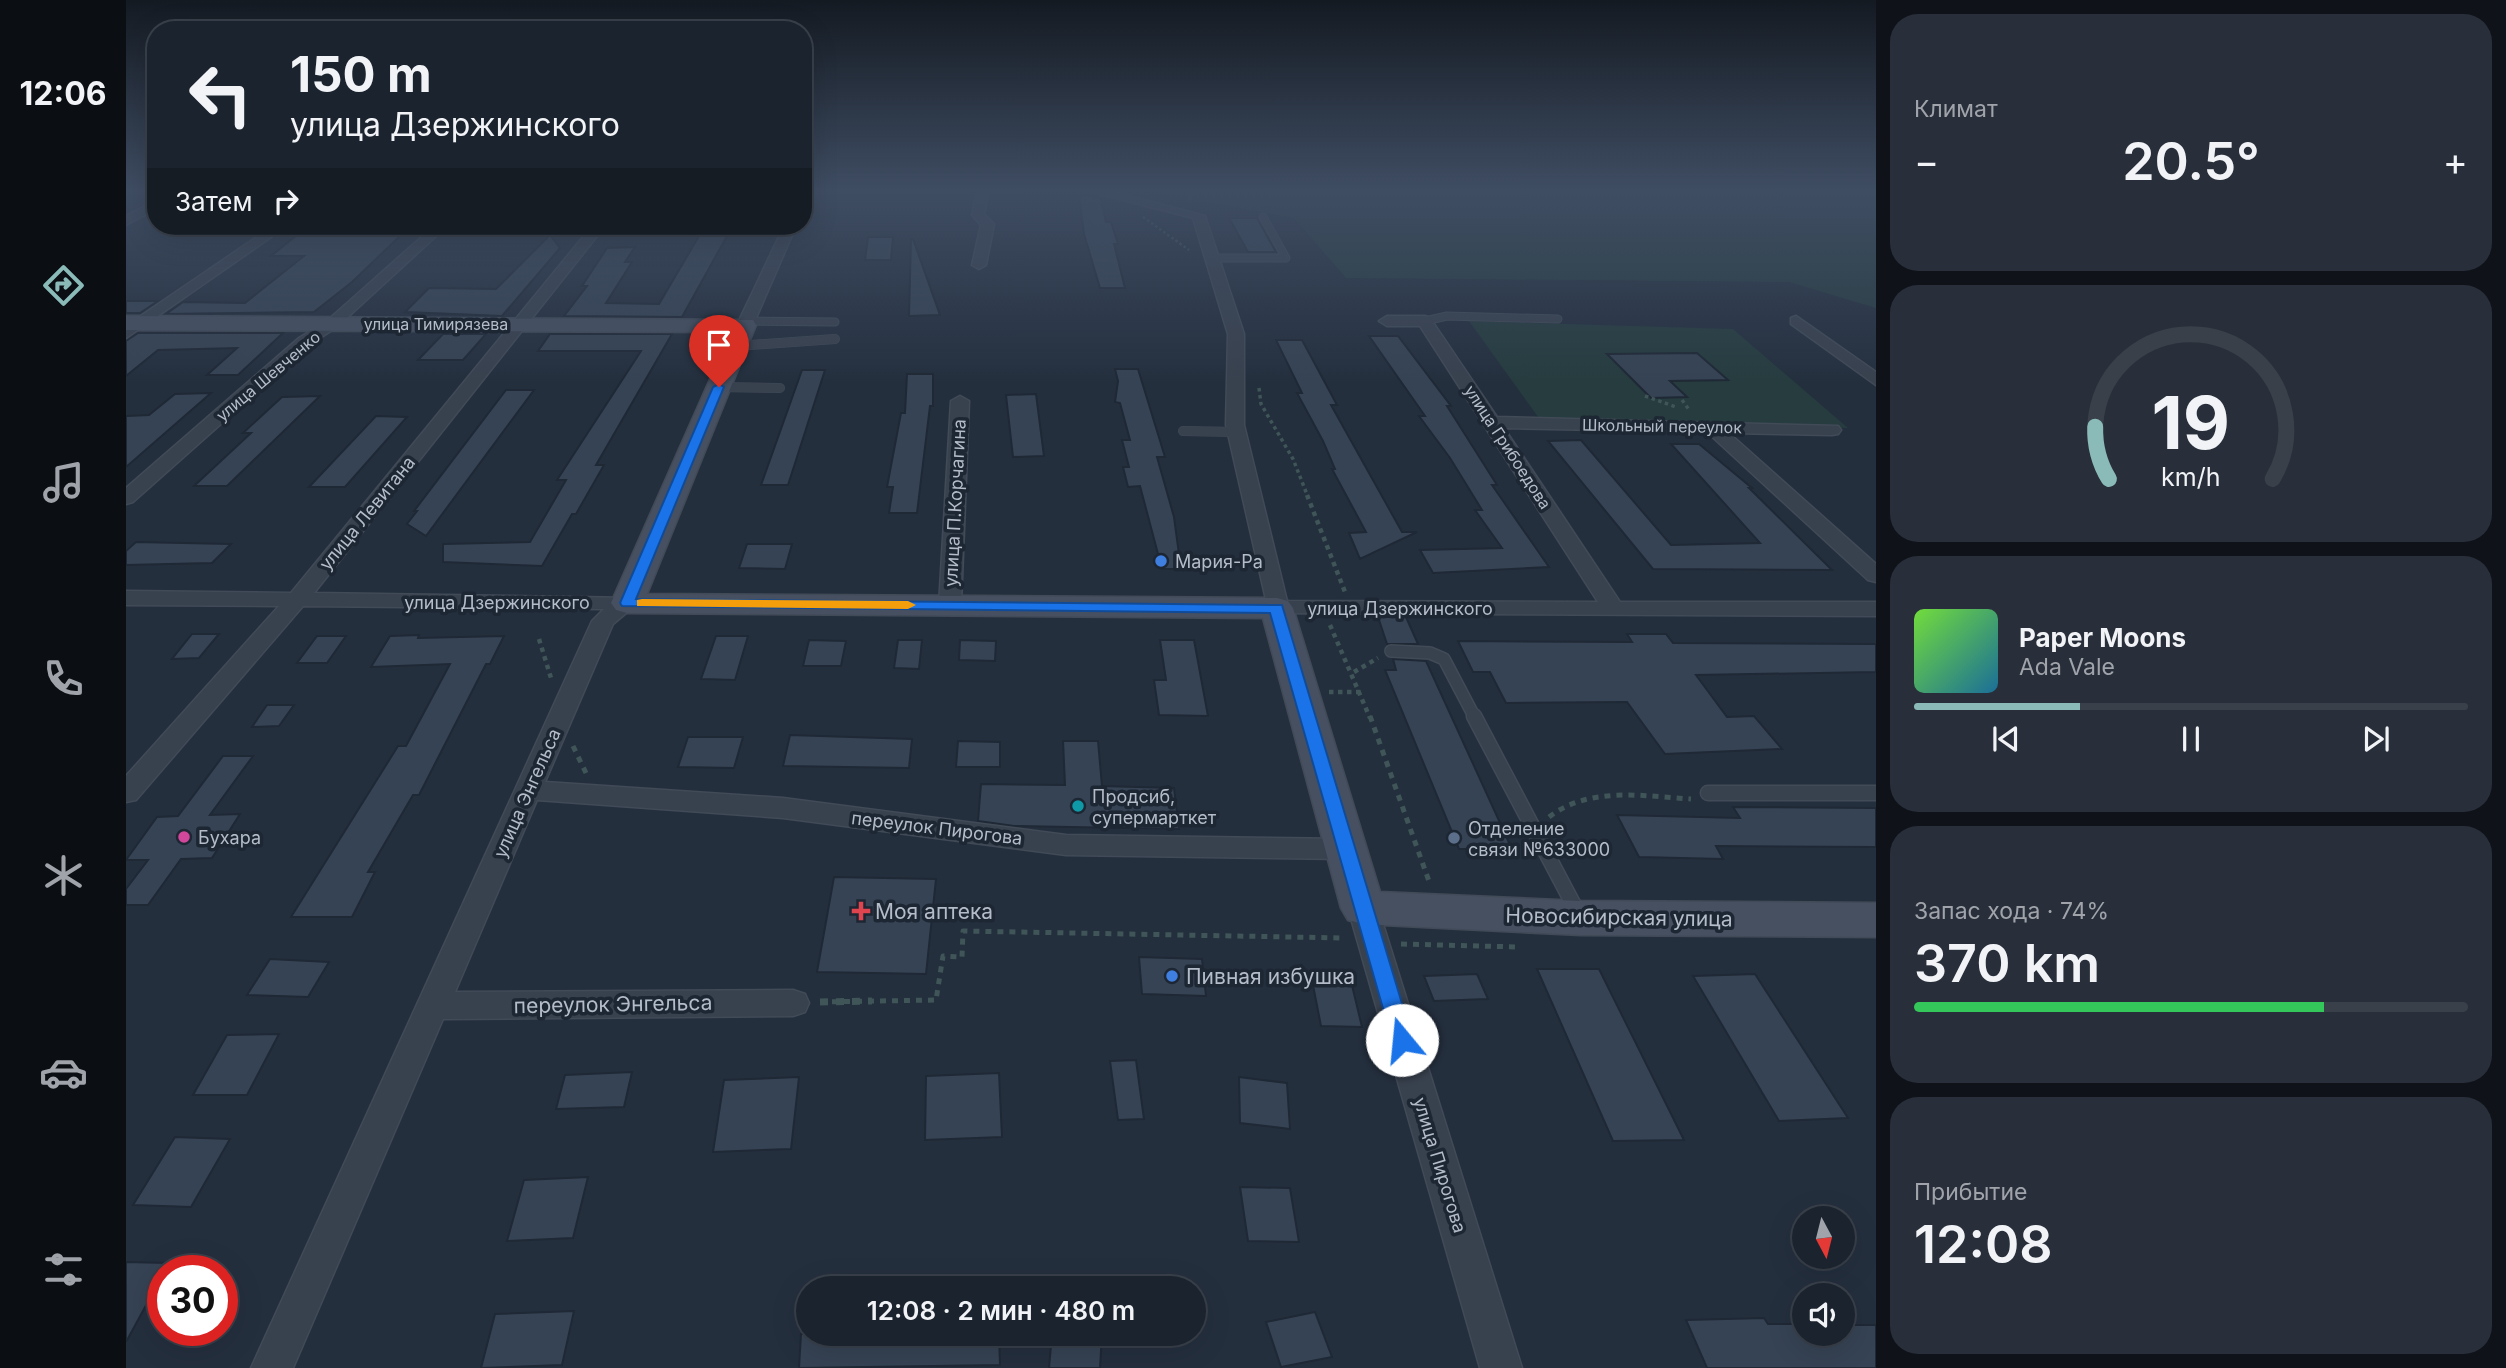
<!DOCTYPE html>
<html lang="ru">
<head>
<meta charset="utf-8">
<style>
  body { margin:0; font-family:Inter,sans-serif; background:#282f3a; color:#f1f3f6; height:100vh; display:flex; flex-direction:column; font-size:26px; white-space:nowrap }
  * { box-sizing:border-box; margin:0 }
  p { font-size:23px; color:#a0a4aa }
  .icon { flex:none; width:38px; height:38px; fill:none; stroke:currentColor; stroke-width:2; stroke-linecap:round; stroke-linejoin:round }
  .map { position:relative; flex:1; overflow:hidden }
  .details { display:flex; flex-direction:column; gap:14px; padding:14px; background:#0f1319; width:630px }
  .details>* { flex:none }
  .hud { position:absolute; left:21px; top:21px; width:665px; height:214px; border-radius:28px; box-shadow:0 7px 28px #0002,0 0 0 2px #39404a; background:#1b232e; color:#f1f3f6; overflow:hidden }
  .needle { width:46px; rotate:173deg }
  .controls { position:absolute; left:1666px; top:1206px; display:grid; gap:14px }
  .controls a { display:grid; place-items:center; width:63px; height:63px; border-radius:50%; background:#1b232e; box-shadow:0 7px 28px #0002,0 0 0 2px #39404a; font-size:35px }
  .speed { position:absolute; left:21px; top:1255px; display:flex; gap:14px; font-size:35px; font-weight:700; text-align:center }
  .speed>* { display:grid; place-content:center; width:91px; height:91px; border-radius:50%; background:#1b232e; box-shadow:0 7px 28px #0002,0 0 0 2px #39404a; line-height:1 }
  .speed .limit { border:10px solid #d22; background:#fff; color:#111 }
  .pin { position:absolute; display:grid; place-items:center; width:60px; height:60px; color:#fff; margin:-72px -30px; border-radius:50% 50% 50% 0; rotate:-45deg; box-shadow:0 0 7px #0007 }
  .pin .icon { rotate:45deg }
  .me { position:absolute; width:77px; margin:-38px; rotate:343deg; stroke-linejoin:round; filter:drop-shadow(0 0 5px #0008) }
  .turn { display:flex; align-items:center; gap:24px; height:147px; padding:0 28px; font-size:32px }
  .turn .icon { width:91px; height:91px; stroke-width:2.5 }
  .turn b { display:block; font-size:49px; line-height:60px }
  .then { display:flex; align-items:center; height:66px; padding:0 28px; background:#0003; gap:14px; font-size:26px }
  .big { font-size:52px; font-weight:600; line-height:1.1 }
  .details .card { flex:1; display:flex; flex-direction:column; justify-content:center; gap:10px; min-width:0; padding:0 24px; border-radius:28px; background:#282f3a }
  .details .dial { align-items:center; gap:0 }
  .dial svg { height:182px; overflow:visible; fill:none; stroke:#39404a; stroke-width:7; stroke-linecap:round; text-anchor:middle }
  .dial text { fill:#f1f3f6; stroke:none }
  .song { display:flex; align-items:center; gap:21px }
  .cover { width:84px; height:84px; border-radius:10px; background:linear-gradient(135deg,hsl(100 70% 55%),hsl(200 70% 35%)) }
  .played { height:7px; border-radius:4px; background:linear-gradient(90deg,#8bbbb9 30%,#39404a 30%) }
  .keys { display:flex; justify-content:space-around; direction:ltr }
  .heat { display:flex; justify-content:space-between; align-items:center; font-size:38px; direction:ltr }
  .charge { height:10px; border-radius:5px; background:linear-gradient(90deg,#34c759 74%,#39404a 0) }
  .trip { position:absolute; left:670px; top:1276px; width:410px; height:70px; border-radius:35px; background:#1b232e; box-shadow:0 7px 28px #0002,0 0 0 2px #39404a; font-weight:600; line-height:70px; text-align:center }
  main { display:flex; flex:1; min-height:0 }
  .dock { display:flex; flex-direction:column; width:126px; justify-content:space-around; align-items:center; background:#0b0e12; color:#a0a4aa }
  .dock .icon { width:49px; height:49px }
  .dock .selected { color:#8bbbb9 }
  .dock b { font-size:32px; color:#f1f3f6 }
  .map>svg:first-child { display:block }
</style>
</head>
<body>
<main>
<nav class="dock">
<b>12:06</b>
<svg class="icon selected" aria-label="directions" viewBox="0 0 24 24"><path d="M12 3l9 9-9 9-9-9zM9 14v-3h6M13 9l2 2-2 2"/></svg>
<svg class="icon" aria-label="music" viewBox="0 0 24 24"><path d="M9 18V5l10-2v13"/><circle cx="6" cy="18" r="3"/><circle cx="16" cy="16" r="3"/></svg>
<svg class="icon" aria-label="phone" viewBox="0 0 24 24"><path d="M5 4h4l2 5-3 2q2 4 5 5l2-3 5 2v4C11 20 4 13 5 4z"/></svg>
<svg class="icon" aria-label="climate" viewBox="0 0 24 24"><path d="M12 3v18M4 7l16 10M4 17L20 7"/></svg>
<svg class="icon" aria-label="car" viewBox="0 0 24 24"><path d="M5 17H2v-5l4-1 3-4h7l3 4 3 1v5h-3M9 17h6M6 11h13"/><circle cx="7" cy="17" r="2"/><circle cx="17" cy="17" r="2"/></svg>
<svg class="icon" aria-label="filters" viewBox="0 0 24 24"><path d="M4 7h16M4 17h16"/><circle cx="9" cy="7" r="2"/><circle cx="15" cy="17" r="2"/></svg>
</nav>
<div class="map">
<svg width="1750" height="1368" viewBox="0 0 1750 1368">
  <rect width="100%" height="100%" fill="#242f3e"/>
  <!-- green -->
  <path fill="#263c3f" d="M1015 190H1750V308L1663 282 1220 278 1168 218Z
    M1343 321 1607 329 1722 428 1415 421Z"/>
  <!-- building -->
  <path fill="#364354" stroke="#1f2835" stroke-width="2" d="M953 195 974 197 980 222H985L992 244H988L999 288H974L958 234Z
    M1103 218H1131L1150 252H1122Z
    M171 235H275L226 282 188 312 40 314 57 302 119 303 178 256H145Z
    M424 235 434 248 376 316 279 312 303 288 370 289Z
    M573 236H601L556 317 438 316 461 286H456L481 248 509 247 499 262H506L480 303 533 304Z
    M742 237H767L765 260H739Z
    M785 239H787L814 315 783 316Z
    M0 301H32L14 313H0Z
    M12 333H157L112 375H81L111 348 32 350 0 376V341Z
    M317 334H360L337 360H292Z
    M424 334H546L470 465H478L450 514H446L416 566 317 562V544L404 542 440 480H431L515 351H412Z
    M1243 336H1272L1325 406H1321L1371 485H1366L1423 567 1307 573 1294 550 1376 548 1349 510H1356L1324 458 1293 416H1299Z
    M1150 340H1176L1211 405H1205L1276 532H1291L1234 559 1223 533 1240 532 1206 469H1209L1197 441 1171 393H1176Z
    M1571 353 1602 380 1544 381 1561 397 1525 398 1481 354Z
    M989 369H1012L1039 457H1031L1048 517 1055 569H1036L1014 486 1002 487 997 467H1003L996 440H1004L994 403 989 402 992 381Z
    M676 370H699L662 485H635Z
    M781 374H807V406H804L791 513H763L767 487H761L775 413H779Z
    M380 390H408L300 536 281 524 291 511H288Z
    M85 393 0 467V416L23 415 49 394Z
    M910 394 918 456 887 457 880 395Z
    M194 396 101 486H68L125 433H117L156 397Z
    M250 416 281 417 219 487H183Z
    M1455 440 1545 545 1634 543 1545 444H1573L1626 488H1623L1706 570 1527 569 1422 441Z
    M10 542 105 544 86 563 0 565V551Z
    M621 544H666L659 569 613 568Z
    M1252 617H1280L1292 644H1261Z
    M66 634H93L73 658 46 659Z
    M1501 634H1540L1547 643 1750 644V672L1570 675 1601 717 1628 716 1656 749 1539 754 1501 702 1380 703 1364 672H1347L1332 641 1506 642Z
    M293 635 292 638 378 636 364 664H360L293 795H287L242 872H249L226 917H165L272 746H280L324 664 245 667 264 636Z
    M191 636H220L201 663H171Z
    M590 636H622L609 680 575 679Z
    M683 640 720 641 715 666H677Z
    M772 640H796L793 669 768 668Z
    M834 640 870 641 869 661 833 660Z
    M1034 640H1068L1082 716 1033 715 1028 680H1040Z
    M1267 659 1300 661 1386 849H1333L1259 670H1270Z
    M141 705H168L153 726 126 727Z
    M664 735 786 739 783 768 657 766Z
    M562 737H617L608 768 552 767Z
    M832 741 874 742V767H830Z
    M937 741H972L976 786 1048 788 1053 829 888 826 852 821 855 784 939 785Z
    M97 756H127L84 815 114 814 86 858 55 859 22 905H0V889L22 860H0L31 817 52 816Z
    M1607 807 1750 808V847L1590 846 1597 859 1513 857 1491 815 1614 818Z
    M708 877 810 879 800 974 691 972Z
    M1013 957 1076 959 1080 996 1016 994Z
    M144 959 203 962 182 997 121 995Z
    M1411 969H1473L1558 1140 1487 1141Z
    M1351 974 1362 999 1308 1001 1298 976Z
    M1629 974 1722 1118 1653 1121 1567 976Z
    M1185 975 1224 977 1236 1027 1195 1026Z
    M153 1034 121 1095H67L101 1035Z
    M1010 1060 1018 1119 992 1120 984 1061Z
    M506 1072 498 1107 430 1109 439 1075Z
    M873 1073 876 1137 799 1140 800 1076Z
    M673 1077 665 1149 587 1152 598 1080Z
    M1113 1077 1161 1083 1164 1129 1114 1123Z
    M49 1137 104 1139 65 1207 7 1205Z
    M462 1177 447 1238 381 1241 398 1180Z
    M1114 1187 1164 1188 1173 1242 1122 1241Z
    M0 1262 43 1263 0 1342Z
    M448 1311 436 1365 355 1368 369 1314Z
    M1189 1312 1206 1357 1155 1367 1140 1322Z
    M1638 1318 1642 1324H1678V1334H1717V1325H1750V1368H1581L1560 1320Z
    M675 1334H873L874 1365 673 1368Z
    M926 1334H976L974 1368H923Z"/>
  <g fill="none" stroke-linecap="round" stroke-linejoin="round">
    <!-- lane-far3 casing -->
    <g stroke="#414a57" stroke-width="9">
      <path id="lane-far3" d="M1087 258H1160L1137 217
        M621 321 709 322
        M1299 321 1321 316 1432 319"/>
    </g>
    <!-- lane-far2 casing -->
    <g stroke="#414a57" stroke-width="10">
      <path id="lane-far2" d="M610 346 709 339
        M593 387 654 388
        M1057 431 1110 432"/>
    </g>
    <!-- lane-far1 casing -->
    <g stroke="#414a57" stroke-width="14">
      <path id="lane-far1" d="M1265 651 1304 653 1318 659 1349 718"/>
    </g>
    <!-- lane casing -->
    <g stroke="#414a57" stroke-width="17">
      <path id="lane" d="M1348 716 1453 915
        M1582 793H1750"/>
    </g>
    <!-- street casing -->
    <g stroke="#414a57" stroke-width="3">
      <path id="street" d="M677 190H686L677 200Z
        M851 190H863L858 214 868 224 860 265 853 269 846 265 855 225 846 215Z
        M959 190H981L1079 216 1118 334V425L1161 601 1472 602 1294 326H1261L1253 321 1261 316H1299L1304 318 1371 417 1712 426 1715 430 1712 434 1706 435 1603 433 1750 564V582L1742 580 1581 432 1378 428 1494 602H1750V616L1143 613 1100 425 1102 334 1067 218Z
        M30 200V209L0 225V216Z
        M147 226H161L0 338V326Z
        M308 226H321L212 326 185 344 7 502 0 504V488L173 338 202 320Z
        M466 226H479L188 593 509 598 512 603 487 624 419 782 657 798 940 835 1222 839 1232 842 1236 849 1232 856 1222 859 940 855 657 818 411 800 329 992 667 990 679 994 683 1003 679 1012 667 1016 317 1019 167 1368H125L466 621 478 609 177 606 10 800 0 802V776L153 606 0 605V591L165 593Z
        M658 226H670L627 325 624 328H614L611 325Z
        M1670 316 1750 372V385L1665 324V318Z
        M834 396 843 401 835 605 824 612 813 605 825 401Z
        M1237 897 1248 900 1252 908 1396 1368H1354L1222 908 1226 900Z"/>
    </g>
    <!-- secondary casing -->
    <g stroke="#414a57" stroke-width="3">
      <path id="secondary" d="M0 316 627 320 630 325 521 594 1151 598 1162 601 1167 608 1254 892 1455 901 1750 903V937L1455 935 1237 924 1222 920 1215 908 1137 618 501 613 490 610 485 603 605 332 0 330Z"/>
    </g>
    <!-- path-far4 -->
    <path stroke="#3f5557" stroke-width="2.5" stroke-dasharray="2.5 2.5" stroke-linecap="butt" d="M1063 200 1071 190
      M1017 217 1063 250"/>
    <!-- path-far3 -->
    <path stroke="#3f5557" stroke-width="3.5" stroke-dasharray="3.5 3.5" stroke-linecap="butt" d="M1133 388 1135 404 1167 459 1182 497
      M1519 396 1550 407
      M1556 400 1564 411"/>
    <!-- path-far2 -->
    <path stroke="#3f5557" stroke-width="4.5" stroke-dasharray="4.5 4.5" stroke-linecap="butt" d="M1181 495 1219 592
      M1204 625 1244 718
      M413 639 425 678
      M1228 672 1252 658
      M1203 692H1235"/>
    <!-- path-far1 -->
    <path stroke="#3f5557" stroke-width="5" stroke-dasharray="6 6" stroke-linecap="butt" d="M1244 716 1304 884
      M447 746 460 773
      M1423 817C1463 786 1518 796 1565 799
      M1275 944 1392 947
      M694 1002 810 1000 817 956 836 957 837 931 1218 938"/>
    <!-- path -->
    <path stroke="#3f5557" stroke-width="7" stroke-dasharray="8 8" stroke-linecap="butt" d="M694 1002 746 1001"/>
    <!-- lane-far3 -->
    <use href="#lane-far3" stroke="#38414e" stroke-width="7"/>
    <!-- lane-far2 -->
    <use href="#lane-far2" stroke="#38414e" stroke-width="9"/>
    <!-- lane-far1 -->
    <use href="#lane-far1" stroke="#38414e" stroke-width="11"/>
    <!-- lane -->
    <use href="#lane" stroke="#38414e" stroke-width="14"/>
    <!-- street -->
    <use href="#street" fill="#38414e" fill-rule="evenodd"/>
    <!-- secondary -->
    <use href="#secondary" fill="#465061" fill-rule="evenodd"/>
  </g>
  <!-- sky -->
  <linearGradient id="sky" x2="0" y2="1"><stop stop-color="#141a22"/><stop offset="0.5" stop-color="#3f4d63"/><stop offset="1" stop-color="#3f4d63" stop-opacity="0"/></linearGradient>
  <rect width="1750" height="382" fill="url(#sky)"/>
  <!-- route -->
  <path fill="#1a73e8" stroke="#114b97" stroke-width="2" d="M593 384 598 387 510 599 1156 605 1287 1040 1284 1046 1276 1049 1269 1046 1266 1040 1144 613 496 606 494 603 587 387Z"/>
  <!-- slow -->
  <path fill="#f59e0b" d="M516 599 782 601 790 605 782 609 511 606V600Z"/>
  <!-- markers -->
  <g fill="#3f7fe0" stroke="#1d2633" stroke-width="2.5">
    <circle cx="1035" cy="561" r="7"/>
    <circle cx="1046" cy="976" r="7"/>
  </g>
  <circle fill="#0f9aa8" stroke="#1d2633" stroke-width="2.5" cx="952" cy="806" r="7"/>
  <circle fill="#d1479c" stroke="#1d2633" stroke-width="2.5" cx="58" cy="837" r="7"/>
  <circle fill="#5c6f8a" stroke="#1d2633" stroke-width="2.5" cx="1328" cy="838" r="7"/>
  <path fill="#e0444e" stroke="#1d2633" stroke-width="2.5" d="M731.5 900.5h7v7h7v7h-7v7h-7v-7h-7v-7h7z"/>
  <g text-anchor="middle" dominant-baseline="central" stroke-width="7" stroke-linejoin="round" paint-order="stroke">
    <!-- far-street labels -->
    <g font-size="16" fill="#b4bcc9" stroke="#1d2633">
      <text x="310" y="324">улица Тимирязева</text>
      <text transform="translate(142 376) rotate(-40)">улица Шевченко</text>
      <text transform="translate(1536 426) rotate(1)">Школьный переулок</text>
      <text transform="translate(1382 447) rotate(57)">улица Грибоедова</text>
    </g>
    <!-- street labels -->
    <g font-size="18" fill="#b4bcc9" stroke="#1d2633">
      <text transform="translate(829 503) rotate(-87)">улица П.Корчагина</text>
      <text transform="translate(241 513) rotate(-51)">улица Левитана</text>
      <text x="371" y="602">улица Дзержинского</text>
      <text x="1274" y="608">улица Дзержинского</text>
      <text transform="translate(401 793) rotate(-66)">улица Энгельса</text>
      <text transform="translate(811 828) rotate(7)">переулок Пирогова</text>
      <text transform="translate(1314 1165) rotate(73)">улица Пирогова</text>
    </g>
    <!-- poi labels -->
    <g font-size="18" fill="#b4bcc9" stroke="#1d2633" text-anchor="start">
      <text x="1049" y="561">Мария-Ра</text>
      <text x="966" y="796">Продсиб,<tspan x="966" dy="21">супермарткет</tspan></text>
      <text x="1342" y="828">Отделение<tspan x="1342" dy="21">связи №633000</tspan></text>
      <text x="72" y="837">Бухара</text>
    </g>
    <!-- near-poi labels -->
    <g font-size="21" fill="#b4bcc9" stroke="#1d2633" text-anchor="start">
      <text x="749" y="911">Моя аптека</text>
      <text x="1060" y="976">Пивная избушка</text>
    </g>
    <!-- near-street labels -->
    <g font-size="21" fill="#b4bcc9" stroke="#1d2633">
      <text transform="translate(1493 917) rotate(1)">Новосибирская улица</text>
      <text transform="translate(487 1004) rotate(-1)">переулок Энгельса</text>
    </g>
  </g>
</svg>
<div class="controls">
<a><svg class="needle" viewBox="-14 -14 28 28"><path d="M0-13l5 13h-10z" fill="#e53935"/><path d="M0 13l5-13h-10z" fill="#a0a4aa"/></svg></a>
<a><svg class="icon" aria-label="sound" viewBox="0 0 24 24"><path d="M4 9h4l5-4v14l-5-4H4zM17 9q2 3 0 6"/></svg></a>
</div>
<div class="speed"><div class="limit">30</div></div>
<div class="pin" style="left:593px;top:387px;background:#d93025"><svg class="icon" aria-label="arrive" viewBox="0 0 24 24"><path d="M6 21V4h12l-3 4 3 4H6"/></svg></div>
<svg class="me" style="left:1276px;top:1040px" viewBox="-20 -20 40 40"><circle r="19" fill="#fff"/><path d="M0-13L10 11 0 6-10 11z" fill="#1a73e8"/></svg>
<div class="trip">12:08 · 2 мин · 480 m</div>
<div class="hud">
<div class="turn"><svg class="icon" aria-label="left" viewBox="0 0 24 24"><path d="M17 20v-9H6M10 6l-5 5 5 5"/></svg><div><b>150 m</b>улица Дзержинского</div></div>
<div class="then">Затем<svg class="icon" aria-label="right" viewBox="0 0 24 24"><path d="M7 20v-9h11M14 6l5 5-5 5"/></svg></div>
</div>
</div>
<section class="details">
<div class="card"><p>Климат</p>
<div class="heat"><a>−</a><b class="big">20.5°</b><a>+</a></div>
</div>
<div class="card dial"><svg viewBox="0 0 100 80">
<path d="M14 69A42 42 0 1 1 86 69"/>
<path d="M14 69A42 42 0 0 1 8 46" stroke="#8bbbb9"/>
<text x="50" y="56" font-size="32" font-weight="700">19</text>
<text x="50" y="72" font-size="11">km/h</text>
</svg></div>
<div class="card">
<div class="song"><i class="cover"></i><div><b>Paper Moons</b><p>Ada Vale</p></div></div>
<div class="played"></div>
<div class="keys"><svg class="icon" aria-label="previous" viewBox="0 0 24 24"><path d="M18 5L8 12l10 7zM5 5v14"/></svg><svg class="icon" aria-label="pause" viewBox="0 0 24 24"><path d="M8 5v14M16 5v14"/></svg><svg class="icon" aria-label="next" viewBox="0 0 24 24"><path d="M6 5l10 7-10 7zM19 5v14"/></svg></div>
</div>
<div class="card"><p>Запас хода · 74%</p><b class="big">370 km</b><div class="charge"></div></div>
<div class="card"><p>Прибытие</p><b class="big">12:08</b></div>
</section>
</main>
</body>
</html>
